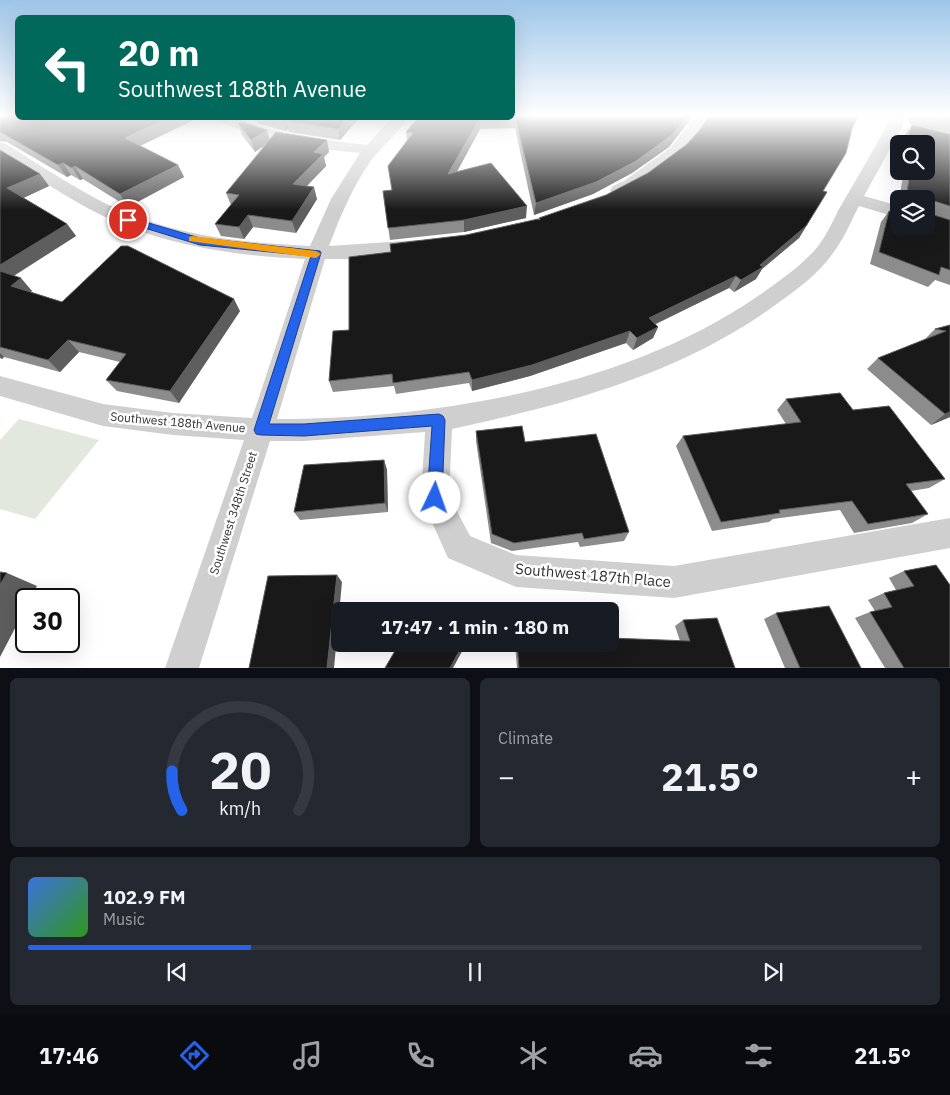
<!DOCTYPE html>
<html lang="en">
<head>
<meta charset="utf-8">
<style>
  body { margin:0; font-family:"IBM Plex Sans",sans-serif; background:#242831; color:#f1f3f6; height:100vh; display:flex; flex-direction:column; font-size:19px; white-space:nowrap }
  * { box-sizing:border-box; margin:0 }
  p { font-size:16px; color:#9ea1a6 }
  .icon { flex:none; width:28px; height:28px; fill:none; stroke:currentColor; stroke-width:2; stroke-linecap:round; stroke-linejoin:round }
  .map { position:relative; height:668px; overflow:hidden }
  .drawer { display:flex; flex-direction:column; gap:10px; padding:10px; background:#0d0f14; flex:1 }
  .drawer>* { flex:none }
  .guide { position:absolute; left:15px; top:15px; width:500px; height:105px; border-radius:8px; box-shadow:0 5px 20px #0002; background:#00695c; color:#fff; overflow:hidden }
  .buttons { position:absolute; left:890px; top:135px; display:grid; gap:10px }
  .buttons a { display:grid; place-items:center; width:45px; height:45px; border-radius:8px; background:#171b24; box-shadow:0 5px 20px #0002; font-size:25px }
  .speed { position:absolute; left:15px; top:588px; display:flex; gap:10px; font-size:25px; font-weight:700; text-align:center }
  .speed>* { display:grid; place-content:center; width:65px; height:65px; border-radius:50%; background:#171b24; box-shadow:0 5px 20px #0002; line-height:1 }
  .speed .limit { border:2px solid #111; border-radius:8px; background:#fff; color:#111 }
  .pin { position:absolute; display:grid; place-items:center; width:42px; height:42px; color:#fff; margin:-21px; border:2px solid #fff; border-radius:50%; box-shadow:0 1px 5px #0007 }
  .me { position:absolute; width:55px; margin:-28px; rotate:3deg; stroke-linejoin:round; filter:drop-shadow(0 0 4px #0008) }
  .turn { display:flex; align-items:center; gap:18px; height:105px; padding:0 20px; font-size:22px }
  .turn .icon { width:65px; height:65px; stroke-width:2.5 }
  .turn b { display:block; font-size:35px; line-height:42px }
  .big { font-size:38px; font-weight:700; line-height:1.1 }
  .drawer .tile { flex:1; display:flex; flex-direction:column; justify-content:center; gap:8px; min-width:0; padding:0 18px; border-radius:8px; background:#242831 }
  .drawer .dial { align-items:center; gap:0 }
  .dial svg { height:130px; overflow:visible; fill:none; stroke:#363941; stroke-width:7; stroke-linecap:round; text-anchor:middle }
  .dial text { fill:#f1f3f6; stroke:none }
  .song { display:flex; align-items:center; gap:15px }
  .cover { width:60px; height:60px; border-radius:8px; background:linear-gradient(135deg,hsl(220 70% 55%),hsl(110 70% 35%)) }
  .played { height:5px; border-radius:2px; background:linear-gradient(90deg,#2563eb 25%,#363941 25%) }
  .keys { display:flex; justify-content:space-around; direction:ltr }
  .heat { display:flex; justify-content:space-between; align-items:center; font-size:28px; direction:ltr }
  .drawer .tiles { flex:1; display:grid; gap:10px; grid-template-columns:1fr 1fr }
  .tile:last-child { grid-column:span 2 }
  .trip { position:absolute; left:331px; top:602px; width:288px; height:50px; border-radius:8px; background:#171b24; box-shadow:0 5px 20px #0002; font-weight:700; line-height:50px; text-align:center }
  .dock { display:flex; height:80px; justify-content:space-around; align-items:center; background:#090b0e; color:#9ea1a6 }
  .dock .icon { width:35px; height:35px }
  .dock .current { color:#2563eb }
  .dock b { font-size:22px; color:#f1f3f6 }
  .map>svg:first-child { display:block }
</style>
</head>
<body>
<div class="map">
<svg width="950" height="668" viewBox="0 0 950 668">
  <rect width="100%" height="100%" fill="#fff"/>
  <!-- green -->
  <path fill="#e2e8dd" d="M19 419 99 440 35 519 0 509V440Z"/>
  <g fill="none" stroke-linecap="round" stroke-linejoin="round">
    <!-- minor -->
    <path fill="#cfcfcf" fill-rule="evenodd" d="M696 116H711C702 129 693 142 682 154 671 166 629 198 613 194L610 190 613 186 624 181 670 148Z
      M890 116H904L902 127 864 196 899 206V218L859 206C851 221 844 239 833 253 819 273 798 289 778 303 682 374 567 404 452 429L449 496 470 536 516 555 674 566 950 518V548L674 598 516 587 448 558 421 498 425 432 304 441H270L199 668H165L244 440 173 435 103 426 0 396V376L103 404 173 413 252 418 305 259C237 256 167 246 105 217 68 199 34 175 0 154V142L6 144C42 166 78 191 117 209 178 236 244 243 310 246L331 199 360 153 311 148 267 139 216 121 214 118H234L271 130 311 138 367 145 392 118H407C401 131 380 148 370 162 352 188 340 217 329 246L420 240 427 242 430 246 427 250C395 259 358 259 325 259L277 419C435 419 627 387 758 296 779 281 802 266 819 245 827 234 833 221 839 209 855 182 871 154 886 127Z"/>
  </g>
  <!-- wall -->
  <path fill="#8c8c8c" d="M0 116 18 118H198L140 146 178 165 184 177 128 207 83 179 80 180 71 175 67 177 7 142 0 141Z
    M512 116H693L669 147 632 173 593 194 534 215 515 128 480 129 457 172 526 218 464 232 390 240 383 191 392 190 388 166 407 140 406 132 418 118H512Z
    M908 116H950V133L909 124 910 121 907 120Z
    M257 118H359L340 140 289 132 288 129 286 131 259 124Z
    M238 123 267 130 270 140H327L329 152 324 157 326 166 307 186 317 199 296 233 253 227 244 239 221 236 215 224 231 205 226 193 265 145 255 152 242 135Z
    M912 125 950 134V285L935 280 928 287 870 264 881 222 889 211 899 226 926 199H899L904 171H926V144H901L904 136Z
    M699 131 827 192 799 238 762 269 756 279 734 292 729 288 656 324 658 327 653 338 633 350 626 343 530 376 472 391 469 383 396 394 394 386 333 392 329 381 349 330 391 252 539 220 606 195 648 173 686 145Z
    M0 150 40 174 49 186 23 198 67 224 76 236 14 276 32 291 31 292 62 302 240 311 179 403 117 391 106 380 120 362 79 352 60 372 4 357 2 359 0 358Z
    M899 151V163L895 162Z
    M950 325V417L931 425 867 369 878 358 924 340 935 329Z
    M786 399 853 410 945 479 929 488 911 491 928 514 912 523 854 533 840 510 773 519 769 522 712 531 676 446 683 436 786 424 777 410Z
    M476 431 525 442 629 532 624 541 580 547 578 542 512 551 491 543 476 441Z
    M384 460 387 470 388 512 300 520 294 512Z
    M936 565 950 668H885L855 618 870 612 875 611 868 600 884 593 896 590 889 578 904 571Z
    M776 613 861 668H785L764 619Z
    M683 620 735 668H517L515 644H610L680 641 675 626Z"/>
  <!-- shaded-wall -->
  <path fill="#5e5e5e" d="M688 116H693L669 147 632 173 593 194 534 215 536 203Z
    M168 118H198L131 150 125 138Z
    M286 118H292L286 121 288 129 286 131 282 120Z
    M348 118H359L340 140 338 129Z
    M480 118V129L449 186 448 174Z
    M267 130 270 142 255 152 251 140Z
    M327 140 329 152 324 157 326 166 297 196 293 184 314 152Z
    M63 163 71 175 67 177 58 165Z
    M178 165 184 177 128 207 120 194Z
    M75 166 83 179 80 180 72 168Z
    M40 174 49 186 17 201 7 188Z
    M314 187 317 199 296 233 292 221Z
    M827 192 799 238 762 269 756 279 734 292 741 280 760 265Z
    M527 206 526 218 464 232V220Z
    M248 215 253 227 244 239 239 227Z
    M67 224 76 236 5 281 0 276V265Z
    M736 276 729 288 645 329 649 318Z
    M21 278 32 291 23 298 11 286Z
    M234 299 240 311 179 403 170 391Z
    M658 327 653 338 633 350 637 338Z
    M630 331 626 343 530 376 472 391V380Z
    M68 340 79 352 60 372 48 360Z
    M0 353 4 357 2 359 0 357Z
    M950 412V417L931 425 945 414Z
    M384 460 387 470 388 512 385 503Z
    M7 573 37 586 30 599H26V607L0 657V585Z
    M337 575 342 582 334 668H327Z
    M463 644H466L453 668H450Z"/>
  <!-- building -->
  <path fill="#191919" stroke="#5e5e5e" d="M0 116H18V118H168L125 138 178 165 120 194 75 166 72 168 63 163 58 165 0 132Z
    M512 116H688L672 135 636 161 596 182 536 203 515 117Z
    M709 116H858L852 129 846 153 823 191 827 192 806 226 760 265 763 267 741 280 736 276 649 318 658 327 637 338 630 331 532 365 472 380 469 372 393 383 392 374 329 381 333 331 349 330V257L391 252 390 244 466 235 538 219 540 220 539 218 606 195 648 173 686 145 699 131Z
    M933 116H950V120Z
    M272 118H286L282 120Z
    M288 118H348L338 129 286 121Z
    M418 118H490H480L448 174 491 163 527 206 464 220 388 228 383 191 392 190 388 166 413 133 406 132Z
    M241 122 267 130 251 140 238 123Z
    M912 125 950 134V206L934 201V215L950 220V270L941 267 939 275 879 252 889 211 899 214V226H926V199H910V194L907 192 910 171H926V144H905Z
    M276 132 327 140 314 152 323 154 293 184 314 187 292 221 248 215 239 227 215 224 239 195 226 193Z
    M0 150 40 174 7 188 67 224 0 265Z
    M121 246H128L234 299 170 391 106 380 126 354 68 340 48 360 0 347V271L21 278 11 286 62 302Z
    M950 325V412L945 414 878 358 946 331 935 329Z
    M840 393 853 410 889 406 945 479 906 484 928 514 868 524 852 501 779 510 780 513 721 522 683 436 801 422 786 399Z
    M522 426 525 442 596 434 629 532 584 539 582 533 514 543 492 534 476 431Z
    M384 460 385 503 294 512 304 465Z
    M936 565 950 585V668H904L870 612 892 607 884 593 914 586 904 571Z
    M0 572 7 573 0 585Z
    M337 575 327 668H249L268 576Z
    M829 606 861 668H800L776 613Z
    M717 618 735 668H519L517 644H610V638L690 641 683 620Z
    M399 644H463L450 668H385Z"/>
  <!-- sky -->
  <linearGradient id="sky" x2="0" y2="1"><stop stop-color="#9ec5e8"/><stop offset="0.55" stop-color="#fff"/><stop offset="1" stop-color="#fff" stop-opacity="0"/></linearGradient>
  <rect width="950" height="210" fill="url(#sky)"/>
  <!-- route -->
  <path fill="#2563eb" stroke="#184099" d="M128 217 200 238 320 251 321 253 269 424H304L439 414 443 416 445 420 442 498 440 503 435 505 430 503 427 498 432 426 304 436 261 435 256 434 254 430 311 256 200 245 125 222 123 220Z"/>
  <!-- slow -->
  <path fill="#f59e0b" d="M192 236 316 251 321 254 316 258 189 241V237Z"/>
  <g text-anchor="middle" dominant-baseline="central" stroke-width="5" stroke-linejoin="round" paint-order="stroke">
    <!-- street labels -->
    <g font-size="12" fill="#323232" stroke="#fff">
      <text transform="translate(178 422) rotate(5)">Southwest 188th Avenue</text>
      <text transform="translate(233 513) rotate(-72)">Southwest 348th Street</text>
    </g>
    <!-- near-street labels -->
    <g font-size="15" fill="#323232" stroke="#fff">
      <text transform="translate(593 575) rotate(5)">Southwest 187th Place</text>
    </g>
  </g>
</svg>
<div class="buttons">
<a><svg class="icon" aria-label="search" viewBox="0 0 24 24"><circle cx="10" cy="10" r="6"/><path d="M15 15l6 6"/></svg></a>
<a><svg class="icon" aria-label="layers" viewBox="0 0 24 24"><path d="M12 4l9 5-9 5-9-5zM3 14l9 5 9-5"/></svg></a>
</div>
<div class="speed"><div class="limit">30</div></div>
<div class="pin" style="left:128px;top:220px;background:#d93025"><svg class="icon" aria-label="arrive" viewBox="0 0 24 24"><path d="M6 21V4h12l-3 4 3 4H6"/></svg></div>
<svg class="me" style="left:435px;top:498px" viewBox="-20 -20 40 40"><circle r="19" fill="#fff"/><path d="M0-13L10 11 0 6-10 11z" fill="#2563eb"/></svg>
<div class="trip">17:47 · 1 min · 180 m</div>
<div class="guide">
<div class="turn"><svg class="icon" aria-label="left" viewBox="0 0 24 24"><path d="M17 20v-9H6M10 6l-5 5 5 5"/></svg><div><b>20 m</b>Southwest 188th Avenue</div></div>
</div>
</div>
<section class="drawer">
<div class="tiles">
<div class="tile dial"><svg viewBox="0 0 100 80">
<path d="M14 69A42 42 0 1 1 86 69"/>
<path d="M14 69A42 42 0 0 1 8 45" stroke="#2563eb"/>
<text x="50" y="56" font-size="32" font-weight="700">20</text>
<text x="50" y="72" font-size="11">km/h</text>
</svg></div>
<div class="tile"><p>Climate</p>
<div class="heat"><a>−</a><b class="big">21.5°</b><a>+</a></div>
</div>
<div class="tile">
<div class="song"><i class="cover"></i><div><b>102.9 FM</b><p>Music</p></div></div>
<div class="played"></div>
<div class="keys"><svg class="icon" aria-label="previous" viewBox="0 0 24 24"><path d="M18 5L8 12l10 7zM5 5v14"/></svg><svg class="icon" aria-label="pause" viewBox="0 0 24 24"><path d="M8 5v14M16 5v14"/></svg><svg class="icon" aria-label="next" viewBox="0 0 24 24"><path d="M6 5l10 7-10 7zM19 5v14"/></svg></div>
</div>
</div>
</section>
<nav class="dock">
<b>17:46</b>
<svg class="icon current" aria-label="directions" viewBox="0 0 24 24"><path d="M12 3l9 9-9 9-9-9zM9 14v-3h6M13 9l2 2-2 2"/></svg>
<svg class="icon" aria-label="music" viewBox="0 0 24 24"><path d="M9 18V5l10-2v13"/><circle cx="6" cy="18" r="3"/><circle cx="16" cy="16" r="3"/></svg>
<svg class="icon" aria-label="phone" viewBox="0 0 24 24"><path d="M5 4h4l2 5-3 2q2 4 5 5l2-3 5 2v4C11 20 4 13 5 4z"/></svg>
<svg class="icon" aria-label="climate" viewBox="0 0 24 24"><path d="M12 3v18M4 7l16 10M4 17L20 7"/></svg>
<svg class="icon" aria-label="car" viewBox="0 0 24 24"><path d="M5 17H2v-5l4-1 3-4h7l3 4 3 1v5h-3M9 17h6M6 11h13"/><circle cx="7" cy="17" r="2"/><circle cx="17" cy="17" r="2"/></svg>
<svg class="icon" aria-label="filters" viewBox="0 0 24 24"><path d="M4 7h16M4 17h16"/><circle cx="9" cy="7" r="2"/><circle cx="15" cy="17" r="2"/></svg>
<b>21.5°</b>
</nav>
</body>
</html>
